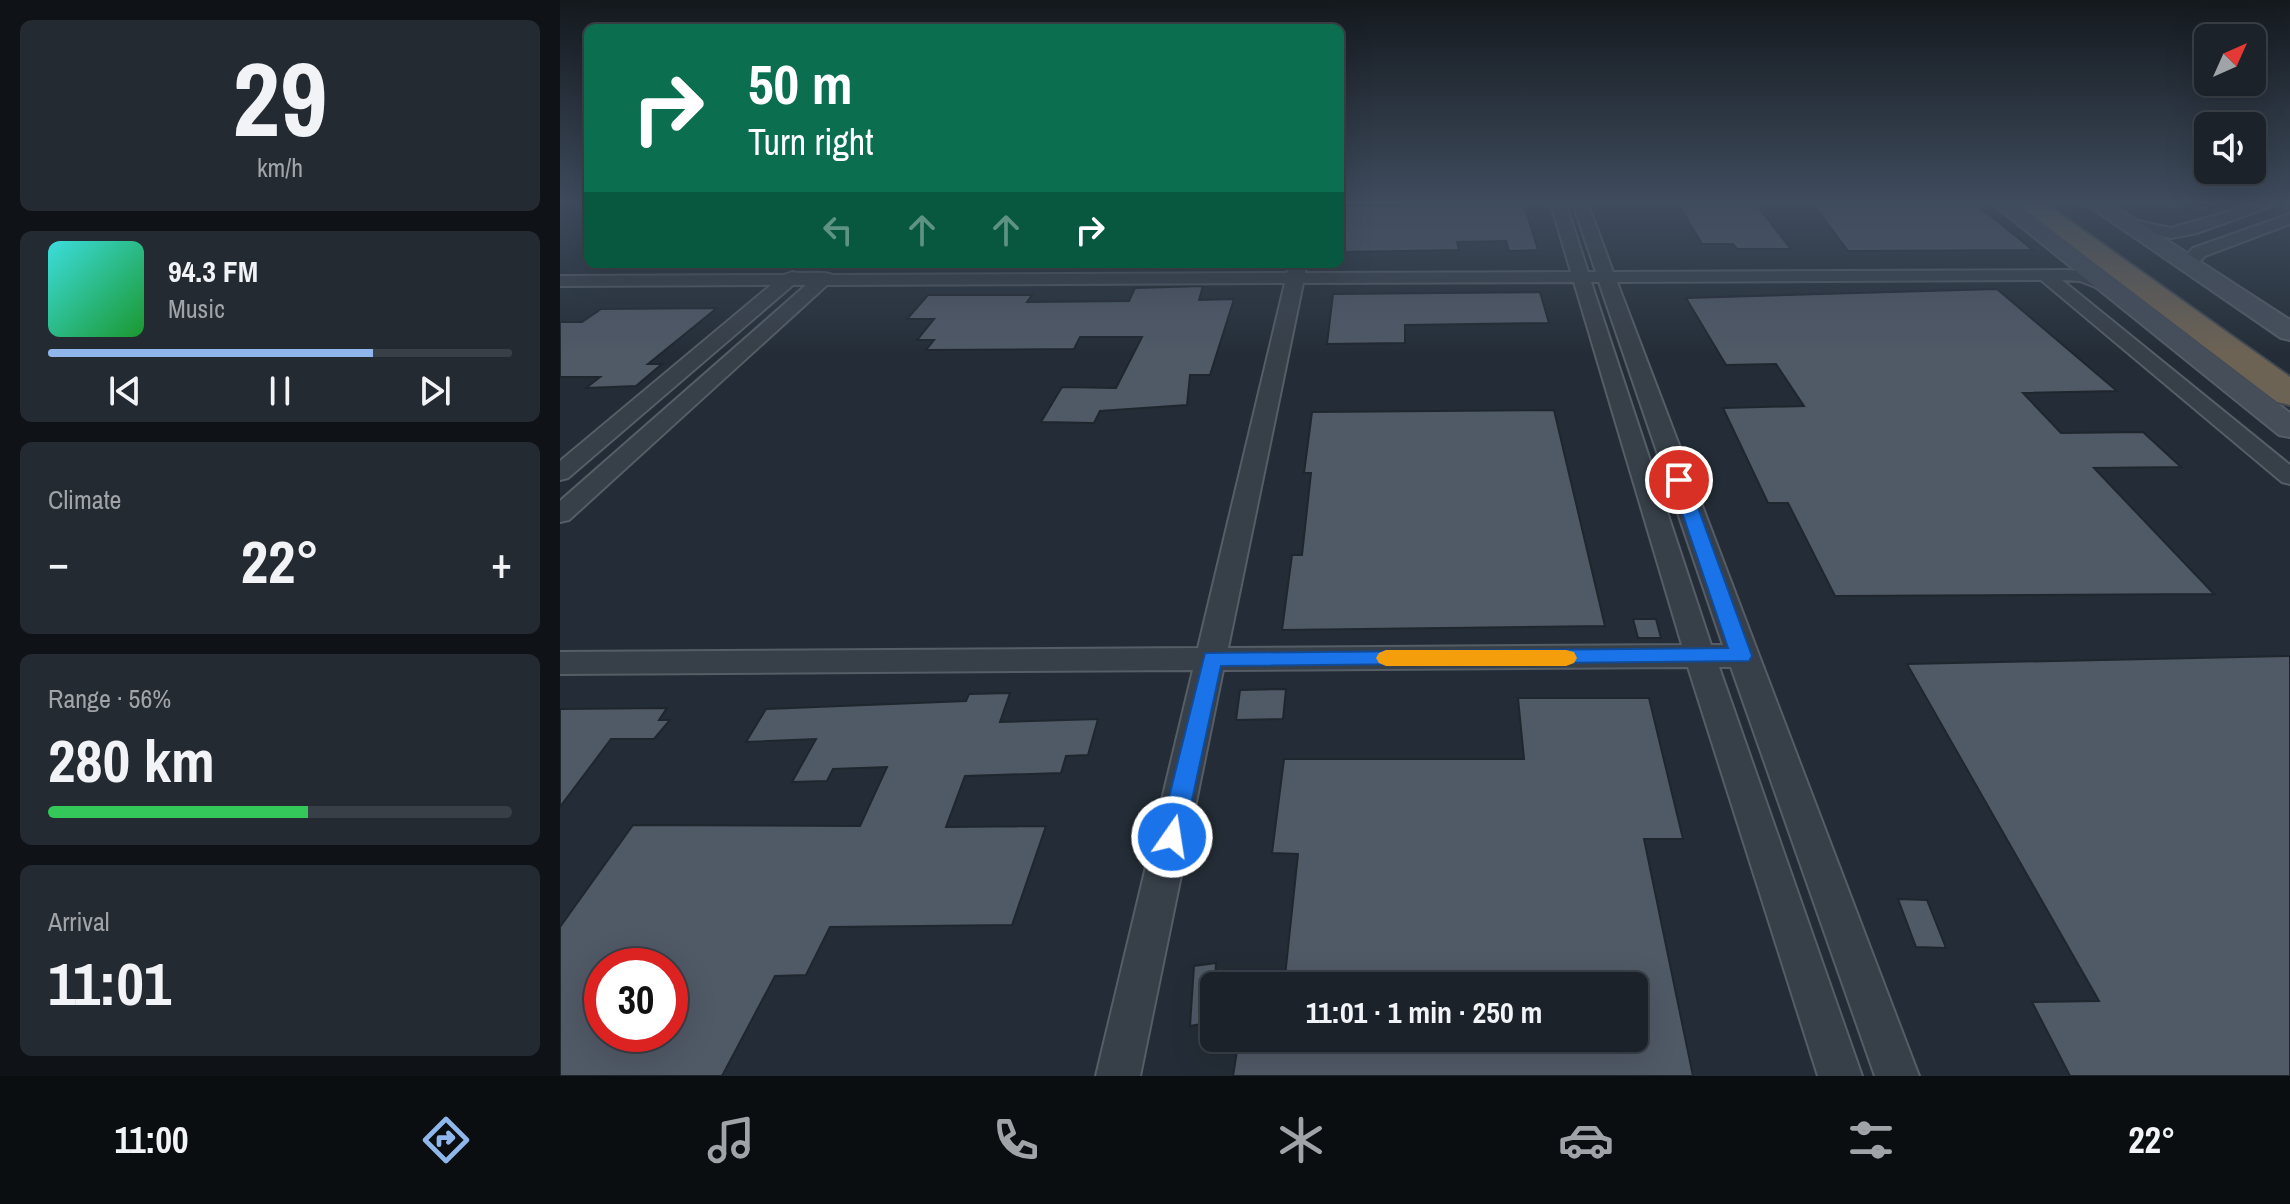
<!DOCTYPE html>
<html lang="en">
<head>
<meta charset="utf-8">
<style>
  body { margin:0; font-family:"Archivo Narrow",sans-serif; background:#242a31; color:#f1f3f6; height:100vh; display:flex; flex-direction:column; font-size:30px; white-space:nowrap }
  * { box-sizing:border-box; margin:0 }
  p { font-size:26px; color:#a0a4a8 }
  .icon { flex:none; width:44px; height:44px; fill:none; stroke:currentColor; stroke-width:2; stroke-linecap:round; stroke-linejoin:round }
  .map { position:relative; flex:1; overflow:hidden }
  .drawer { display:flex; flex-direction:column; gap:20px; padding:20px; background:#0f1317; width:560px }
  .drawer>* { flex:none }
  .top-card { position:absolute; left:24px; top:24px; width:760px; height:244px; border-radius:12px; box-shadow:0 8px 32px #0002,0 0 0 2px #393f46; background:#0b6e4f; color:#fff; overflow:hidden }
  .needle { width:52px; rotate:45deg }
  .fabs { position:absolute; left:1634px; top:24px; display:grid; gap:16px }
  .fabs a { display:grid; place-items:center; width:72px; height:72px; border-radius:12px; background:#1b2229; box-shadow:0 8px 32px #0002,0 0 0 2px #393f46; font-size:40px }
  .speed { position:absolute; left:24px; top:948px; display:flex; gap:16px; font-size:40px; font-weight:700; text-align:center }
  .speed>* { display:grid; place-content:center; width:104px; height:104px; border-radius:50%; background:#1b2229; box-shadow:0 8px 32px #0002,0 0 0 2px #393f46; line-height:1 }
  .speed .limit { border:12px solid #d22; background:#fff; color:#111 }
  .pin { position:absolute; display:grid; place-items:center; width:68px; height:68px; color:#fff; margin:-34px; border:4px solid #fff; border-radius:50%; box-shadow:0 2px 8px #0007 }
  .me { position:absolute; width:88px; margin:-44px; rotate:13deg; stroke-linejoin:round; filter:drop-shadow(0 0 6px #0008) }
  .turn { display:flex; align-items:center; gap:28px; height:168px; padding:0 32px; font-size:36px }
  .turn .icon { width:104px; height:104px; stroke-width:2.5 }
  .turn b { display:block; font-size:56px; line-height:68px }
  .lanes { display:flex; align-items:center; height:76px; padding:0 32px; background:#0003; justify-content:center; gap:40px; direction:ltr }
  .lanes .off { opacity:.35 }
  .big { font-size:60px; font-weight:700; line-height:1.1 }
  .drawer .widget { flex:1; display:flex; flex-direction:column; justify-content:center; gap:12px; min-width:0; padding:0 28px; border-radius:12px; background:#242a31 }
  .drawer .dial { align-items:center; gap:0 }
  .dial b { font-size:104px; line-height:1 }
  .song { display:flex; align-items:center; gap:24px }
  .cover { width:96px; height:96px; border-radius:12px; background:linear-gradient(135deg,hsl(180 70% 55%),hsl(130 70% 35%)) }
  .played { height:8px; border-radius:4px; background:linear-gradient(90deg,#90b7eb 70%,#393f46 70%) }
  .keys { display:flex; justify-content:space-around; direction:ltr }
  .heat { display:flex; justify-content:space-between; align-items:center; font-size:44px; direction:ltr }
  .charge { height:12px; border-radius:6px; background:linear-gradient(90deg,#34c759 56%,#393f46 0) }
  .trip { position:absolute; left:640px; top:972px; width:448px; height:80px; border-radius:12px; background:#1b2229; box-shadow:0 8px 32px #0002,0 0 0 2px #393f46; font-weight:700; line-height:80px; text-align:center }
  .tabs { display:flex; height:128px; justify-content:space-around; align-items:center; background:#0b0e10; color:#a0a4a8 }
  .tabs .icon { width:56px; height:56px }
  .tabs .active { color:#90b7eb }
  .tabs b { font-size:36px; color:#f1f3f6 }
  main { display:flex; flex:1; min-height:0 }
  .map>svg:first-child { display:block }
</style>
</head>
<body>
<main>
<section class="drawer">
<div class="widget dial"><b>29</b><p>km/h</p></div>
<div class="widget">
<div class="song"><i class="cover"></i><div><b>94.3 FM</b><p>Music</p></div></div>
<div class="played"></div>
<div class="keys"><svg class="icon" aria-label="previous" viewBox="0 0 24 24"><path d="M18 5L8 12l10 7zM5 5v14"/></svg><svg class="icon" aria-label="pause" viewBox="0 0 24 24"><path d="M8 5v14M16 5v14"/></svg><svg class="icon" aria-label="next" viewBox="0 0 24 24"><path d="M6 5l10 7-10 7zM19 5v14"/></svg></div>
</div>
<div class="widget"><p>Climate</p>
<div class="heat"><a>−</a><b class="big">22°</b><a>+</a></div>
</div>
<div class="widget"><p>Range · 56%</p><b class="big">280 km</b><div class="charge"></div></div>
<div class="widget"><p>Arrival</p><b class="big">11:01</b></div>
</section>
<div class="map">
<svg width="1730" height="1076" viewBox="0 0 1730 1076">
  <rect width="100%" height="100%" fill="#242d37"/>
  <!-- building -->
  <path fill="#505966" stroke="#1f262e" stroke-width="2" fill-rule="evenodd" d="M964 204 978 250 949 251 946 241 897 242 899 250 780 252V217L783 205Z
    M1118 204H1196L1231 249H1177L1173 244H1142Z
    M1253 204H1416L1473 250 1288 251Z
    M643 286 639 300 674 299 650 375H630L627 405 540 411 534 423 481 422 502 387 556 388 582 337H520L514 349 366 350 374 340H357L374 319H347L368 295H472L467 302 569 301 575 288Z
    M1437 289 1557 391 1463 393 1501 433 1583 432 1621 467 1534 468 1654 594 1275 596 1228 503H1208L1163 408 1244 406 1216 364 1166 365 1126 298Z
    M980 292 989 323 845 325V343L767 344 773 294Z
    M157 308 88 364H102L76 386 26 388 40 377H0V322H22L41 309Z
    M994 410 1045 626 722 630 732 555H742L751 473H744L752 412Z
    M1073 619H1096L1101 638H1078Z
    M1730 656V1076H1510L1472 1002 1539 1001 1347 664Z
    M726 689 723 719 676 720 680 690Z
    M450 693 440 722 538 719 528 755 506 756 501 773 405 776 386 827 486 826 452 925 270 927 246 975 215 976 162 1076H0V927L73 825 300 826 327 767 273 769 267 781 232 782 256 739 186 742 206 709 406 701 409 694ZM42 966H110V1034H42Z
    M958 698H1089L1123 839H1084L1133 1076H673L679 1038H1074V986H724L738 854 712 853 724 759H964Z
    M107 708 99 720H110L94 739H51L0 807V709Z
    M1338 899 1367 900 1386 948 1356 947Z
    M656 963 653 1022 630 1026 634 966Z"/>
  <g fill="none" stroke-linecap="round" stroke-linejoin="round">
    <!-- minor casing -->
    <g stroke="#555d66" stroke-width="4">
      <path id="minor" d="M991 204H1006L1028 272H1036L1013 204H1028L1053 272 1507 270 1529 272 1557 287 1548 292 1520 281 1502 280 1730 465V484L1722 482 1481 280 1057 282 1359 1076H1315L1171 667H1159L1302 1076H1258L1128 667 663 670 580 1076H536L633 670 0 674V652L638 648 725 283 267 285 9 520 0 522V501L246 285H233L8 478 0 480V461L211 285 0 286V276L224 275 232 272C245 275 262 270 273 275L727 273 730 264H746L745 273 1011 272ZM1014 282 1122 645 668 648 743 283ZM1031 282H1039L1163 645H1151Z
        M1694 204H1717L1637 233 1611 238 1557 226 1555 223 1563 218 1611 228Z
        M1730 214V224L1645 256 1633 268 1627 269 1619 264 1633 248Z"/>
    </g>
    <!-- secondary casing -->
    <g stroke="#555d66" stroke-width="4">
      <path id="secondary" d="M1433 204H1457L1730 413V437L1719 435Z
        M1526 204H1551L1730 320V340L1721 338Z"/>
    </g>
    <!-- motorway casing -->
    <g stroke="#424a52" stroke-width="4">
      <path id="motorway" d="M1457 204H1486L1730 377V405L1717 402Z"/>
    </g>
    <!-- minor -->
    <use href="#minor" fill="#373f48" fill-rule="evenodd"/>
    <!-- secondary -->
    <use href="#secondary" fill="#464e5a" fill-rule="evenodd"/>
    <!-- motorway -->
    <use href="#motorway" fill="#6d6355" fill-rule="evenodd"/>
  </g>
  <!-- sky -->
  <linearGradient id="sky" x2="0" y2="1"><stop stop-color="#14191e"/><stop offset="0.57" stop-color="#3f4c5e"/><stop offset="1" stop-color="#3f4c5e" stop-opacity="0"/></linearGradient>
  <rect width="1730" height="355" fill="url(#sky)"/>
  <!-- route -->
  <path fill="#1a73e8" stroke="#114b97" stroke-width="2" d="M1119 475 1128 480 1192 656 1189 661 661 666 624 837 620 845 612 849 603 845 599 837 645 653 1168 648 1111 480Z"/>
  <!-- slow -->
  <path fill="#f59e0b" d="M826 650H1006L1014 652 1017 658 1014 663 1006 666H826L819 663 816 658 819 653Z"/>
</svg>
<div class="fabs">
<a><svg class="needle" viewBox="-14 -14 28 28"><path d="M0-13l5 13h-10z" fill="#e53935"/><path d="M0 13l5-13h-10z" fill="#a0a4a8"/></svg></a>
<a><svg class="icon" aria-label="sound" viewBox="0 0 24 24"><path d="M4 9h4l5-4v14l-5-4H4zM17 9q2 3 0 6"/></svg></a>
</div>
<div class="speed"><div class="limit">30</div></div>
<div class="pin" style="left:1119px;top:480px;background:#d93025"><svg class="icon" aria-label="arrive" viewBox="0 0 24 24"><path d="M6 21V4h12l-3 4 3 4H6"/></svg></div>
<svg class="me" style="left:612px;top:837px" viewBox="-20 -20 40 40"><circle r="17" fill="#1a73e8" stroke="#fff" stroke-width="3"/><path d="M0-11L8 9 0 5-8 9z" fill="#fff"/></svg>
<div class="trip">11:01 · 1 min · 250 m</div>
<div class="top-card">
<div class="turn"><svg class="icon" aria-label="right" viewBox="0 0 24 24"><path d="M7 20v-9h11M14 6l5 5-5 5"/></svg><div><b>50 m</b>Turn right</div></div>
<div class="lanes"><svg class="icon off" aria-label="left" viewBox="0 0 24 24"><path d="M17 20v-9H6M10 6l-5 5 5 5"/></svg><svg class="icon off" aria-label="ahead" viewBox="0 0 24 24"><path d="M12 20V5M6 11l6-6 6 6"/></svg><svg class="icon off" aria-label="ahead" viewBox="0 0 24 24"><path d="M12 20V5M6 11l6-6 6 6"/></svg><svg class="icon" aria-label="right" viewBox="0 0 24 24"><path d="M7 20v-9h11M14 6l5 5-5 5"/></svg></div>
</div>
</div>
</main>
<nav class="tabs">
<b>11:00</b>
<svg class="icon active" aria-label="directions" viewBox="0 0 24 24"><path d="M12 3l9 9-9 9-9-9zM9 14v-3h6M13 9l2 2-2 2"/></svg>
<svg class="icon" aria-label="music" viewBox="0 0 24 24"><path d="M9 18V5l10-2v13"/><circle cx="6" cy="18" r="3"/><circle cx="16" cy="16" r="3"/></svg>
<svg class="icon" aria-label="phone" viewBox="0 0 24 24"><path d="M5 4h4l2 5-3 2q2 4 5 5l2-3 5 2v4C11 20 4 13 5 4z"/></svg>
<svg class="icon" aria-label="climate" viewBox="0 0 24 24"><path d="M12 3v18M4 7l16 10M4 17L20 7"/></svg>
<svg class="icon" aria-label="car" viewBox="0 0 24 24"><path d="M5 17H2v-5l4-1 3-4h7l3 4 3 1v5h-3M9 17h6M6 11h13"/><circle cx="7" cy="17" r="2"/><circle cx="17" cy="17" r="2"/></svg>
<svg class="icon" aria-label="filters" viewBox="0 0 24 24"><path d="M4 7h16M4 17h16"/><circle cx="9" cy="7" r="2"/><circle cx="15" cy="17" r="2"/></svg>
<b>22°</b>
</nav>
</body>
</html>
